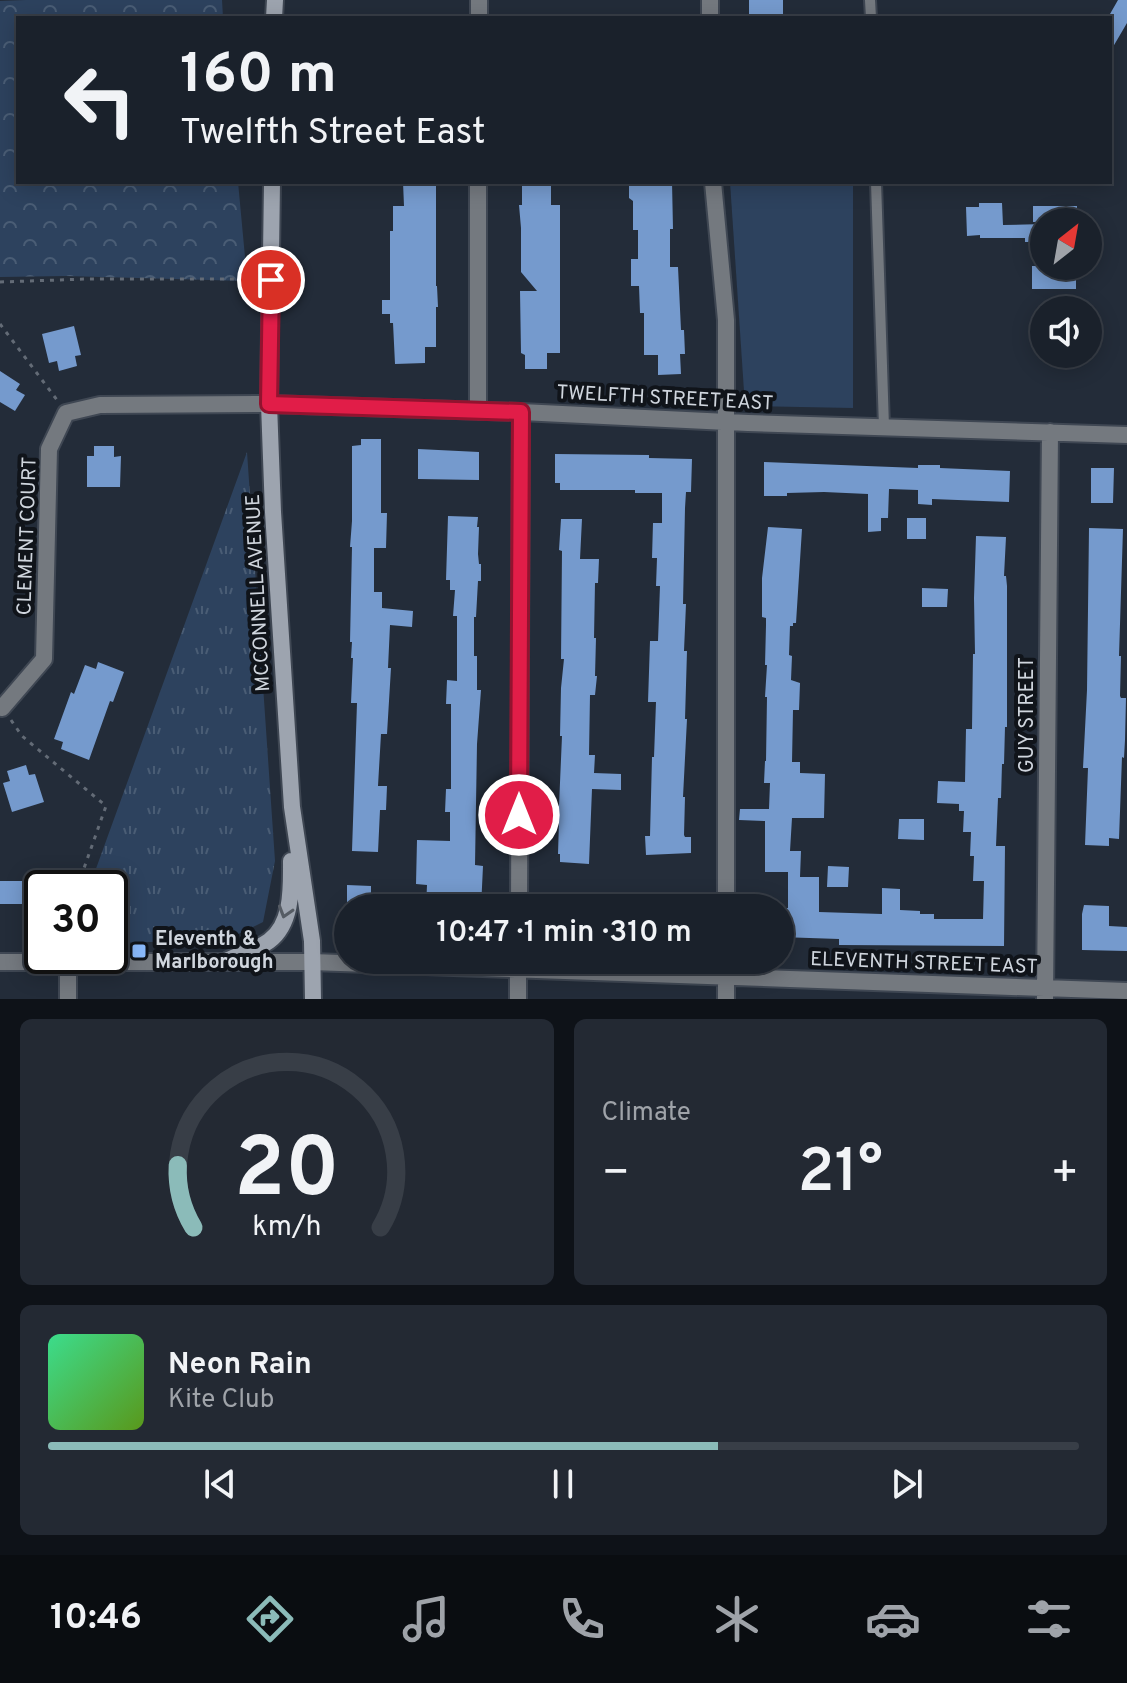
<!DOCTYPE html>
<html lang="en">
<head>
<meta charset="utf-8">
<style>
  body { margin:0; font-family:Overpass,sans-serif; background:#232933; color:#f1f3f6; height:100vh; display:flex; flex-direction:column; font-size:30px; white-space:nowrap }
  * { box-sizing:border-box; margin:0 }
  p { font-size:26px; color:#9fa3a9 }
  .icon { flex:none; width:44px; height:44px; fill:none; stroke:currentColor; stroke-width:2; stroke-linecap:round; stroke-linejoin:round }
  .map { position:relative; height:999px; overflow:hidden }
  .details { display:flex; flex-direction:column; gap:20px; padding:20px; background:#0e1218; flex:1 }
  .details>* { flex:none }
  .banner { position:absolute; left:16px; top:16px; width:1096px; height:168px; border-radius:0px; box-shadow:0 4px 20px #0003,0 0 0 2px #383e47; background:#1a212b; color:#f1f3f6; overflow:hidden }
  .needle { width:52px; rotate:31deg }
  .buttons { position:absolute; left:1030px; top:208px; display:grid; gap:16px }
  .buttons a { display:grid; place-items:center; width:72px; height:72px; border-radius:50%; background:#1a212b; box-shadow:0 4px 20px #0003,0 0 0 2px #383e47; font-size:40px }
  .speed { position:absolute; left:24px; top:870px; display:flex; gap:16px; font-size:40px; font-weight:700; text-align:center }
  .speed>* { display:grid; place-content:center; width:104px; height:104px; border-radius:50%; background:#1a212b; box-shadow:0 4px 20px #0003,0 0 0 2px #383e47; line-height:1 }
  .speed .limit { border:4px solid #111; border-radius:12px; background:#fff; color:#111 }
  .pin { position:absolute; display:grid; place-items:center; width:68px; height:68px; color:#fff; margin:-34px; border:4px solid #fff; border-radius:50%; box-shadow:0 2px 8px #0007 }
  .me { position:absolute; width:88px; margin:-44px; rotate:0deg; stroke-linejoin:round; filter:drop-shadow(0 0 6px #0008) }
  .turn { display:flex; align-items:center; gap:28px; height:168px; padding:0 32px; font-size:36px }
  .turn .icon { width:104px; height:104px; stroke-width:2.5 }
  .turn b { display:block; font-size:56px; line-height:68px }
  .big { font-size:60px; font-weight:600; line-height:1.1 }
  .details .widget { flex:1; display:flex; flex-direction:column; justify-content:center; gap:12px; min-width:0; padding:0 28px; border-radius:12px; background:#232933 }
  .details .dial { align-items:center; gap:0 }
  .dial svg { height:208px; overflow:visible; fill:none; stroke:#383e47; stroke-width:7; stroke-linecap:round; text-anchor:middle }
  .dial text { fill:#f1f3f6; stroke:none }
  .song { display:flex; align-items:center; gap:24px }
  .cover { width:96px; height:96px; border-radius:12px; background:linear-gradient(135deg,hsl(150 70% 55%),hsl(90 70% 35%)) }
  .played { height:8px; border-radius:4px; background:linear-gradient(90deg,#8bbbb9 65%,#383e47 65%) }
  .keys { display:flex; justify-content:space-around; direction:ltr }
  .heat { display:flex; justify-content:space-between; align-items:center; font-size:44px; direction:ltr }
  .details .tiles { flex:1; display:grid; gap:20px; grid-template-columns:1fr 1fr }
  .widget:last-child { grid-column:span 2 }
  .trip { position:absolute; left:334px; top:894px; width:460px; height:80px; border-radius:40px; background:#1a212b; box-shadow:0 4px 20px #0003,0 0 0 2px #383e47; font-weight:600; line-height:80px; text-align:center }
  .dock { display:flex; height:128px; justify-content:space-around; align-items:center; background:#0a0d11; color:#9fa3a9 }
  .dock .icon { width:56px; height:56px }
  .dock .selected { color:#8bbbb9 }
  .dock b { font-size:36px; color:#f1f3f6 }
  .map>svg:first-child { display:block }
</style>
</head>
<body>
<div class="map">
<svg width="1127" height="999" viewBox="0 0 1127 999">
  <defs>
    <pattern id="grass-tufts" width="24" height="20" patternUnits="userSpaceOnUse" patternTransform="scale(2)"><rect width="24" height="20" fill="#2d425e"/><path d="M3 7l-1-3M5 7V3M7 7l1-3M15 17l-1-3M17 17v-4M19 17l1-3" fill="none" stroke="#4a5d75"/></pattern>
    <pattern id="forest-crowns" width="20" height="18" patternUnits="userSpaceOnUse" patternTransform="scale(2)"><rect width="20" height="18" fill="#2d425e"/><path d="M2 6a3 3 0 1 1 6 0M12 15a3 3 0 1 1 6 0" fill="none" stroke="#4a5d75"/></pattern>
  </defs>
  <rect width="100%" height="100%" fill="#232c39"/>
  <!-- grass -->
  <path fill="url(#grass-tufts)" d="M247 452 275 861 263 922 226 940 110 943V888H89Z"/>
  <!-- forest -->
  <path fill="url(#forest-crowns)" d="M26 0H222L223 18H18V182H238L249 300 246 281 66 276 0 277V1Z"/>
  <!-- park -->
  <path fill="#2d425e" d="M730 182H853V408L745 406Z"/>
  <!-- building -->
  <path fill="#759acd" d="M749 0H783V18H749Z
    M1118 0H1127V23L1110 52V14Z
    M403 182H436V286H437L438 307H436V347H425V363L395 364 393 323H390V314H382V300H390V231H393V206H404Z
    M522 182H551V205H560V353H547V369H525V355L521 353 520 291H537L521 272V228L519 205H522Z
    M629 182H672L673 229H670V267H678L681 330H684L685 354H680L681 374 658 375V355H644V313H640L639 286H631V259H638V230H633V201L629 198Z
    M979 203H1002L1003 225 1044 224V242H1025V238H980V235L967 236 966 207H979Z
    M1033 206H1077V222H1033Z
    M1032 266H1076V289H1032Z
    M74 326 81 355 75 356 77 366 59 371 57 361 49 363 42 334Z
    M0 371 20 384 16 390 25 395 15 411 0 402Z
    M361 439H381V513H387L386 548H374V592H382V608L413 611 412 627 390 625 388 668H391L387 734H381L378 786H387L386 810H380L378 852 352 851 357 703H351L353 658H351L352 642H350L352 547H350L352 521V446L361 445Z
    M94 446H114V457L121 456 120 487H87V456H94Z
    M418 449 479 452V480L418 479Z
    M555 454 649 455V458L692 459 691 492H686L685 508 683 604H686L684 651H687L685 719H687L683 797H685L684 835 685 837H691V853L646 855 645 836H650L652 757H654L656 702H648L650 641H658L660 586H656L657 558H652L653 523H662V493H635V490H560V483H555Z
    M764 462 918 468V465H940V468L1010 471 1009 502 932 499V505L918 504V490L889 489 888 518H881V531L868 532V494L824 492 787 493V496H764Z
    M1091 468H1114L1113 503H1091Z
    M448 516 478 517 477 527H479L478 554 479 564H481V581H478L476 617H474V656H477V690H481L477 744 475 865 483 866 481 908H426L427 885 416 884 417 840 450 841V812H445L446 789H451V704H446L447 680 457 681V616H453L455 590H450V580H446Z
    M907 518H926V539H907Z
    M561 519H582L580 559H599L598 583H595L594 638H596L595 676H597L595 695H590L589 755H595L594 773 621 774V790L592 789 589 864 560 862V854H558L559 821H555V806H559L562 736H560L561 688 564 659H561L562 551 559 550Z
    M768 527 802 529 796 623H793V626H790L789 655 792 656 791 680 800 683 799 710H793L792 762H800V773L825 774 824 818H792L790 851H801L800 877H819V912L882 914V888L900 889V910L920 911V914H934V919H983L984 881H973L974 856H970L971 832H963L964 811H959V804L937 803 938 781 965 782 966 729H972L973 654H975L974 598 976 536 1006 537 1004 576H1006L1007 586V727H1005L1004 764H1002L1001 798H998L996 846H1005L1004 946 839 945V939L780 937V908H788V872H765V821L739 820 740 809H769L770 783H764L765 761H766L767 697H765L767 665H765L766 625V618L762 617V578Z
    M1089 528 1123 529 1119 656H1121L1120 696 1121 698H1126L1125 740 1124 758 1122 757 1119 839 1109 838V846L1085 845 1088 768H1083L1087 690Z
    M922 588 948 589 947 607H922Z
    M98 662 124 672 113 702 110 701 89 760 61 749 63 742 54 739 71 692 74 694 85 665 96 669Z
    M26 765 29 775 35 774 44 802 12 812 3 783 10 781 7 771Z
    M899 819H924V840L898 839Z
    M828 866 849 867 848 887H827Z
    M0 881H42V904H0Z
    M347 885 371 886V908H347Z
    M1084 905 1109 906V926L1127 927V951L1082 950V914Z"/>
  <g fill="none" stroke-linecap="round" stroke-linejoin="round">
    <!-- lane casing -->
    <g stroke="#3f4753" stroke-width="14">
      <path id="lane" d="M870 0 871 18
        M876 182 884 427"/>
    </g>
    <!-- street casing -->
    <g stroke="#3f4753" stroke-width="20">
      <path id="street" d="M479 18V0
        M710 18V0
        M713 182 726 320V908
        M478 411V182
        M2 708 44 659 49 449 66 413 100 405 269 404 521 412 748 423 1127 435
        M519 908 521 412
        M726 960V999
        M518 961V999
        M0 962H312L1127 991
        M1045 998 1050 432
        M68 999V963"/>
    </g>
    <!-- secondary casing -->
    <g stroke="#3f4753" stroke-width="20">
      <path id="secondary" d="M274 18 275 0
        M272 182 269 404 273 512 292 807 312 941 313 999
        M228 960C241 954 258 949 269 941 293 923 291 887 291 861"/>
    </g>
    <!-- path -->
    <path stroke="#636b76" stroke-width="3" stroke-dasharray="4 6" stroke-linecap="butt" d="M0 282 87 279H255
      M0 324 57 400
      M11 720 22 736 106 806 77 888"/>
    <!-- lane -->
    <use href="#lane" stroke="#74797f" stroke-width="10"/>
    <!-- street -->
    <use href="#street" stroke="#74797f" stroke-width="16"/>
    <!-- secondary -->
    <use href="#secondary" stroke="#9da4af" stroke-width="16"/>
  </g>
  <!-- one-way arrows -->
  <defs><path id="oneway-chevron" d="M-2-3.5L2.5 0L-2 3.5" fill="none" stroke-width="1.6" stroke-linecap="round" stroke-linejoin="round" transform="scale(2)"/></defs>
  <use stroke="#565c64" href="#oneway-chevron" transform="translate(285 912) rotate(107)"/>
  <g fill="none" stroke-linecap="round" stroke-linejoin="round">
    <!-- route casing -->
    <g stroke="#92132f" stroke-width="20">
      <path id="route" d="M271 280 269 404 521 412 519 815"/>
    </g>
    <!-- route -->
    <use href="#route" stroke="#e11d48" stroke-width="14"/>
  </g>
  <!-- markers -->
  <rect fill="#8abafc" stroke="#10141a" stroke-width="3" x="131" y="943" width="16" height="16" rx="4"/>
  <g text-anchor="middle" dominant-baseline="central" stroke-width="8" stroke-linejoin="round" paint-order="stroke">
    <!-- street labels -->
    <g font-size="20" fill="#d0d6de" stroke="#10141a">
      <text transform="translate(665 399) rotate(3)">TWELFTH STREET EAST</text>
      <text transform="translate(28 536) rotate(-88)">CLEMENT COURT</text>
      <text transform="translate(259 593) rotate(-93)">MCCONNELL AVENUE</text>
      <text transform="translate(1028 715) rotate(-90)">GUY STREET</text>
      <text transform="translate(924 964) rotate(2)">ELEVENTH STREET EAST</text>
    </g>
    <!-- poi labels -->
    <g font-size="20" font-weight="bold" fill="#d0d6de" stroke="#10141a" text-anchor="start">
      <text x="155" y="940">Eleventh &amp;<tspan x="155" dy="23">Marlborough</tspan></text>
    </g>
  </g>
</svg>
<div class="buttons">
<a><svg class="needle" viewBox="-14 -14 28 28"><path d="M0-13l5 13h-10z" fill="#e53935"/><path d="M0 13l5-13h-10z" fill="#9fa3a9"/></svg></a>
<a><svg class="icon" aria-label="sound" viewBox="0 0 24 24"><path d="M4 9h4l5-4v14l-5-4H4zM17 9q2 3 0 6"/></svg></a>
</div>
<div class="speed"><div class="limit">30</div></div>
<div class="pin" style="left:271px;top:280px;background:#d93025"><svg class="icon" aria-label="arrive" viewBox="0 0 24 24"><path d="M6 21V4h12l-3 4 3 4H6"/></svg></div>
<svg class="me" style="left:519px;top:815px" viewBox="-20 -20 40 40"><circle r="17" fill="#e11d48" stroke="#fff" stroke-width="3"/><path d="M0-11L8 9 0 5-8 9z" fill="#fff"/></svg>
<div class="trip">10:47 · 1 min · 310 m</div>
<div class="banner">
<div class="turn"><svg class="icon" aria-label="left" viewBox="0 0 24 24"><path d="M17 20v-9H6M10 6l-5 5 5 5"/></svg><div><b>160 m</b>Twelfth Street East</div></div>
</div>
</div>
<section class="details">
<div class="tiles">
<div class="widget dial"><svg viewBox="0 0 100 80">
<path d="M14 69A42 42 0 1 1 86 69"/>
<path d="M14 69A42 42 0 0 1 8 45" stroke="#8bbbb9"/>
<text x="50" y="56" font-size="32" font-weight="700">20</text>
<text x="50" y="72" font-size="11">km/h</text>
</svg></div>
<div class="widget"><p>Climate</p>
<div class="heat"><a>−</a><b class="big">21°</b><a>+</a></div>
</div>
<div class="widget">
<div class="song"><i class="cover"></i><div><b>Neon Rain</b><p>Kite Club</p></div></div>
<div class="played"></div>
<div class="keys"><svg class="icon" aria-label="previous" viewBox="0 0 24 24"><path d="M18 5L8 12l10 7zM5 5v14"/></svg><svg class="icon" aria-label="pause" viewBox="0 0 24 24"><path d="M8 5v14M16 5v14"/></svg><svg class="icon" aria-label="next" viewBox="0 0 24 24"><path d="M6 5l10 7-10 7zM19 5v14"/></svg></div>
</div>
</div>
</section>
<nav class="dock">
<b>10:46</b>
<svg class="icon selected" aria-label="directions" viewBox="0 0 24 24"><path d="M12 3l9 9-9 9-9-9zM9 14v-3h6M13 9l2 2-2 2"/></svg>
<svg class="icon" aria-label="music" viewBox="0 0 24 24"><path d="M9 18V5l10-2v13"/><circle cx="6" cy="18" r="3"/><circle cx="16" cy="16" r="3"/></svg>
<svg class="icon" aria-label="phone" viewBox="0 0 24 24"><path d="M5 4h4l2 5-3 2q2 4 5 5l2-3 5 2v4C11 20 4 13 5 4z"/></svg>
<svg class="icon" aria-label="climate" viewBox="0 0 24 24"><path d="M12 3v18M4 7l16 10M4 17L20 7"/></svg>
<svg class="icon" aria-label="car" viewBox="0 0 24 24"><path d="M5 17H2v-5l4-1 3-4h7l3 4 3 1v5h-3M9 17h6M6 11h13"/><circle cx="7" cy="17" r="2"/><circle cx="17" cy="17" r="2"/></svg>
<svg class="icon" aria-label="filters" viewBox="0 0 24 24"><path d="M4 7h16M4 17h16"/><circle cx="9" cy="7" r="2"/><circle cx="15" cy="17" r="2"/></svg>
</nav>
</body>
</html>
